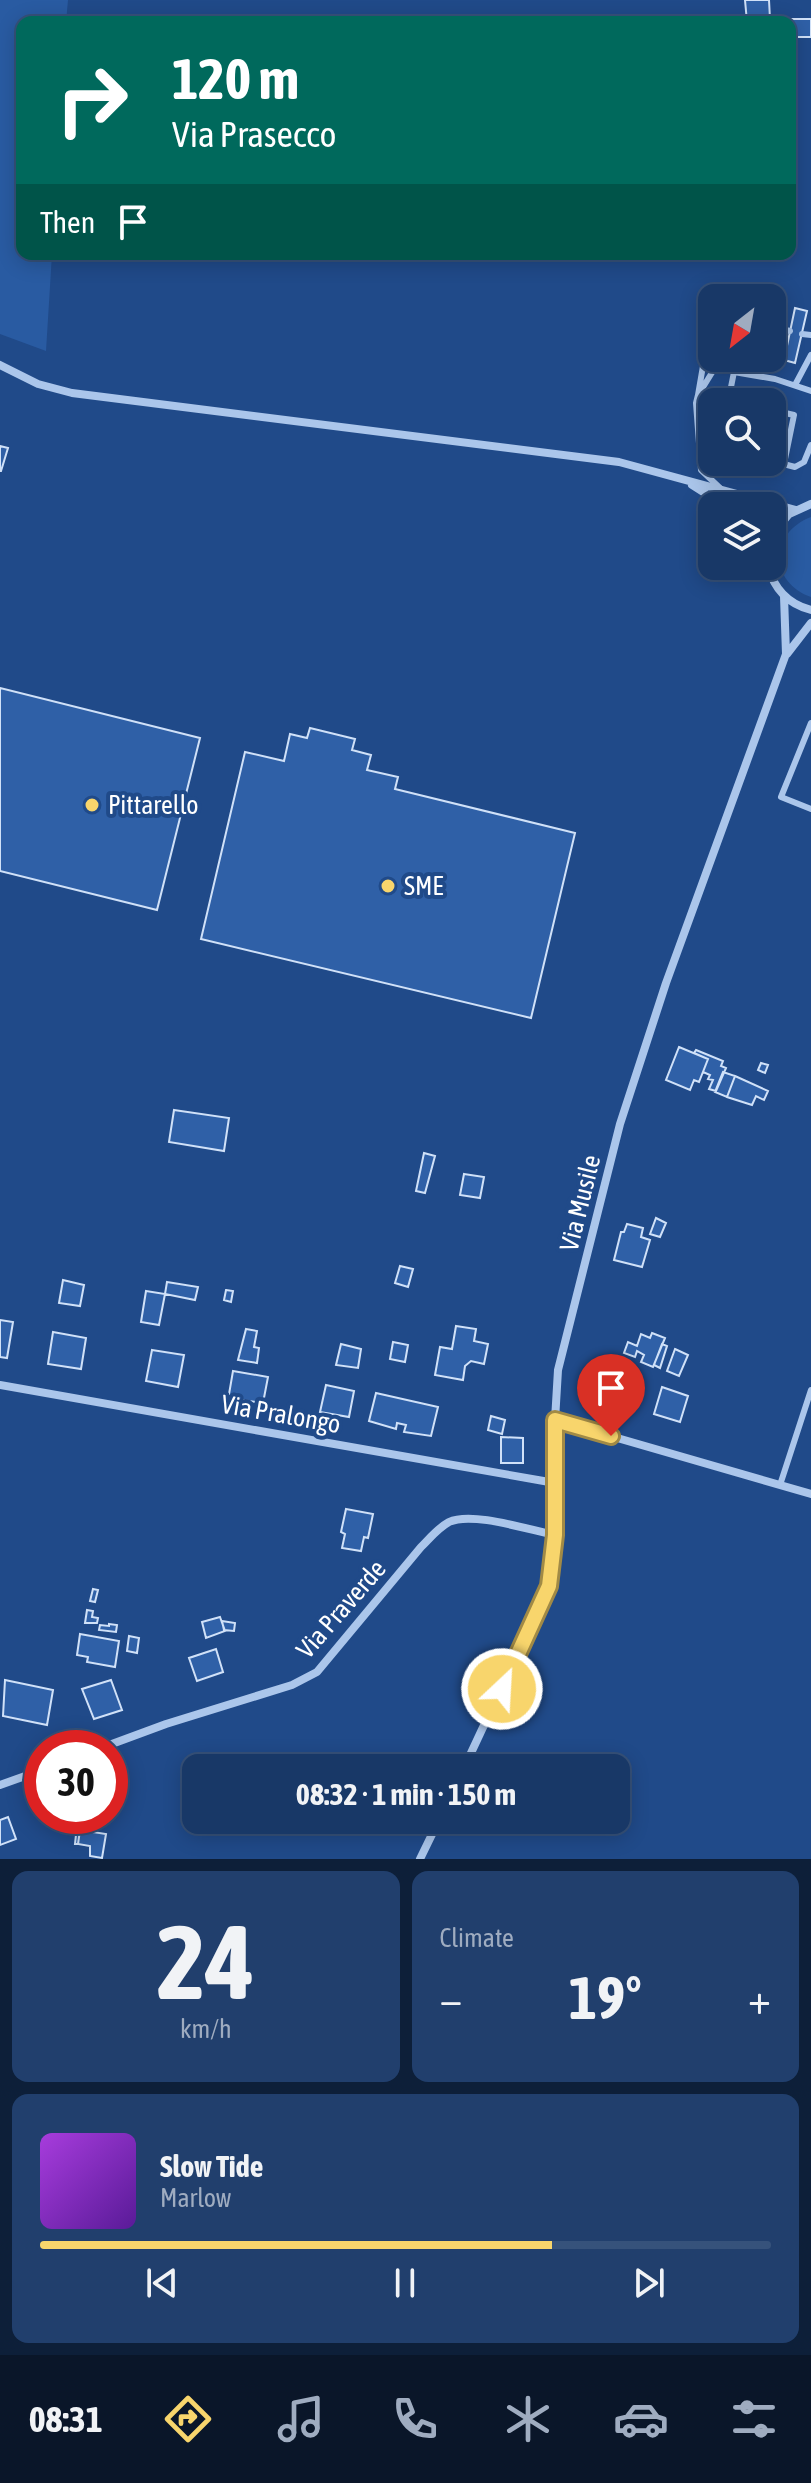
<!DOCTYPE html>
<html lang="en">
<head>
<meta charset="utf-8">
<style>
  body { margin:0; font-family:"Asap Condensed",sans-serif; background:#213f6d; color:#f1f3f6; height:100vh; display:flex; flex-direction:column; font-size:30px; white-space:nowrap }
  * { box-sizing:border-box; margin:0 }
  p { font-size:26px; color:#9facc0 }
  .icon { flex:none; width:44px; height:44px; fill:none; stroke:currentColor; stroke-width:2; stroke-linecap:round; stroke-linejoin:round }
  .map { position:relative; height:1859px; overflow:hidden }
  .drawer { display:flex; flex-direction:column; gap:12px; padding:12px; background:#0d1f39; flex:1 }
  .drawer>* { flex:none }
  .guide { position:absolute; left:16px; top:16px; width:780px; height:244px; border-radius:16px; box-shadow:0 4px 20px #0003,0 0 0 2px #36527b; background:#00695c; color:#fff; overflow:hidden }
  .needle { width:52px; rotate:211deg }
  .fabs { position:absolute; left:698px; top:284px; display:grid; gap:16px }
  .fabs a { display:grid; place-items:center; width:88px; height:88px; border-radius:16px; background:#183867; box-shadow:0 4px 20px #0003,0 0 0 2px #36527b; font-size:40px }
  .speed { position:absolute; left:24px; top:1730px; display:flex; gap:16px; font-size:40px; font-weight:700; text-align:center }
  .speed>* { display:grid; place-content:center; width:104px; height:104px; border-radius:50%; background:#183867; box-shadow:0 4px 20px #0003,0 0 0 2px #36527b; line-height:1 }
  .speed .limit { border:12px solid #d22; background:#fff; color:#111 }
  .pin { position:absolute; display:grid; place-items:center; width:68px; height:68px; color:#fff; margin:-82px -34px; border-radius:50% 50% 50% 0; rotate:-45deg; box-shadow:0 0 8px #0007 }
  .pin .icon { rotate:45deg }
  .me { position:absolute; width:88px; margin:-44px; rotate:25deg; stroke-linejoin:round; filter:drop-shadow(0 0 6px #0008) }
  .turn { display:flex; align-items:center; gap:28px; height:168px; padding:0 24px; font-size:36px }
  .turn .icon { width:104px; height:104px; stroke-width:2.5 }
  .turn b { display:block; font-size:56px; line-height:68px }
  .then { display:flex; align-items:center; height:76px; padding:0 24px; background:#0003; gap:16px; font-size:30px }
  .big { font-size:60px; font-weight:700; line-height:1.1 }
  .drawer .widget { flex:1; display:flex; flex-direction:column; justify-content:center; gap:12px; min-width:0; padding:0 28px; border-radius:16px; background:#213f6d }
  .drawer .dial { align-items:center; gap:0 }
  .dial b { font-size:104px; line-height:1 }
  .song { display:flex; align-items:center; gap:24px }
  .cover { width:96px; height:96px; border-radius:12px; background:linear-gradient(135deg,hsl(280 70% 55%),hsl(270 70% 35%)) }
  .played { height:8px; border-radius:4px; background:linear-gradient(90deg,#f8d56c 70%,#36527b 70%) }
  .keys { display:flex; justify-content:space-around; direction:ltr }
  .heat { display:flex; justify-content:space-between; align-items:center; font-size:44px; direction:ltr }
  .drawer .tiles { flex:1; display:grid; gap:12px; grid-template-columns:1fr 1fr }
  .widget:last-child { grid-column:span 2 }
  .trip { position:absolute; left:182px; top:1754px; width:448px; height:80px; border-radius:16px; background:#183867; box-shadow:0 4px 20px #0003,0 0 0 2px #36527b; font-weight:700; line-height:80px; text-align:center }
  .dock { display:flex; height:128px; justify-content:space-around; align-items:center; background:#0a1629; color:#9facc0 }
  .dock .icon { width:56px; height:56px }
  .dock .on { color:#f8d56c }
  .dock b { font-size:36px; color:#f1f3f6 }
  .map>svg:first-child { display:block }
</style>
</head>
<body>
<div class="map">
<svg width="811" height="1859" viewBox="0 0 811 1859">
  <rect width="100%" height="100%" fill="#204a89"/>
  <!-- green -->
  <path fill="#295ba2" d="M0 0H68L66 22H22V254H52L46 351 0 334Z
    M811 517V597C769 582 769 533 811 517Z"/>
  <!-- building -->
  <path fill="#2f60a7" stroke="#d0e1f8" stroke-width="2" d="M745 0H769L770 19H811V37H790V22H747Z
    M751 291 773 296 772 301V298H750Z
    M795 308 807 311 795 363 784 360Z
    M737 358H760L758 367 736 362Z
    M772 423 785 426 779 453 772 451Z
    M0 446 8 448 1 471H0Z
    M0 688 200 738 157 910 0 871Z
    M310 728 355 739 352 750 371 755 367 770 398 777 395 789 575 833 531 1018 201 939 245 752 284 761 290 734 307 738Z
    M679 1047 708 1059 699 1082 694 1080 690 1090 666 1080Z
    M696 1050 723 1061 721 1066 726 1068 716 1091 709 1089 713 1080 708 1079 710 1075 703 1072 708 1059 694 1053Z
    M761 1063 768 1065 765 1073 758 1070Z
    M723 1072 735 1076 727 1097 715 1092Z
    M735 1076 768 1091 764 1100 756 1096 752 1105 727 1097Z
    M174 1110 229 1118 224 1151 169 1142Z
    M424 1153 435 1156 425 1193 416 1191Z
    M464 1174 484 1177 480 1198 460 1195Z
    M656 1218 666 1223 660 1237 650 1234Z
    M627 1224 643 1228 641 1237 650 1240 642 1267 614 1260 621 1232H624Z
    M400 1266 413 1269 408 1287 395 1283Z
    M63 1280 84 1285 80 1306 59 1303Z
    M167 1282 198 1287 195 1300 165 1294Z
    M226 1290 233 1291 231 1302 224 1300Z
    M146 1291 165 1294 159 1325 141 1322Z
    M0 1320 13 1322 7 1358 0 1357Z
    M456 1326 476 1329 474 1341 488 1344 484 1364 471 1361 465 1366 463 1380 435 1375 440 1347 452 1349Z
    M246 1329 257 1331 254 1347 259 1348 257 1363 238 1360Z
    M53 1332 86 1338 81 1369 48 1364Z
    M652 1333 665 1338 653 1367 641 1362 644 1355 637 1351 635 1357 624 1353 628 1342 637 1346 641 1334 650 1338Z
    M393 1342 408 1345 405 1362 390 1359Z
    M341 1344 361 1349 358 1368 336 1365Z
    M662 1344 667 1346 660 1368 654 1365Z
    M675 1349 688 1355 679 1376 667 1371Z
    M152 1350 184 1355 178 1387 146 1381Z
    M233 1371 268 1377 263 1403 243 1400 242 1404 228 1400Z
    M609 1374 641 1383 633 1409 608 1398 612 1388 605 1386Z
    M326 1385 354 1391 349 1417 320 1412Z
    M662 1387 688 1396 680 1422 654 1414Z
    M376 1393 438 1407 431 1436 404 1432 406 1425 397 1423 396 1429 369 1421Z
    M491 1416 505 1420 502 1434 488 1430Z
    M501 1437 523 1438V1463H501Z
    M346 1509 373 1514 368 1538 364 1537 361 1551 342 1548 345 1534 341 1532Z
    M93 1589 98 1590 95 1602 90 1601Z
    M87 1610 93 1611 92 1617 98 1618 97 1623H85Z
    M220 1617 225 1631 206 1638 202 1622Z
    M222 1621 235 1623 234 1631 224 1630Z
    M109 1624 117 1625 116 1632 99 1630 100 1625 109 1626Z
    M80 1634 119 1641 115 1667 87 1662 88 1657 77 1655Z
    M129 1636 139 1638 137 1653 127 1651Z
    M216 1649 223 1672 197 1681 189 1658Z
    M5 1680 53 1690 47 1725 3 1716Z
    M111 1680 122 1710 94 1719 82 1689Z
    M78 1816H95L93 1832 80 1830 78 1844H75Z
    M8 1817 16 1839 0 1845V1820Z
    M80 1830 106 1834 102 1858 90 1856V1846L78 1844Z"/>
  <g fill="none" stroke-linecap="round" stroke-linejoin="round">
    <!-- lane -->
    <path stroke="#abc6eb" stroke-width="6" d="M772 327 790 331
      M802 334 811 335
      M732 358 734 372 775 379 811 391
      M795 385 811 355
      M700 392 721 358
      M698 395 703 366 712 348
      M728 402 734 372
      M772 410 794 415 784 464
      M772 461 795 467 804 462 811 445
      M772 461 782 412
      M720 488 701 470 696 403 698 395 707 393 736 402
      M811 723 781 797 811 809
      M780 1485 811 1390"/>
    <!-- street -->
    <path stroke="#abc6eb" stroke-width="8" d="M0 365 38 384 72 393 619 462 796 510
      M692 485 725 506
      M772 535 789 514 811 504
      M768 566C774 589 788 604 811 610
      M787 654 811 623
      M0 1385 555 1483
      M555 1420 811 1494
      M101 1748 166 1724 292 1685 317 1672 421 1547C430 1538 438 1528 449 1522 472 1511 529 1530 555 1535
      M464 1768 549 1586 555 1535V1420L558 1370 620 1124 666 983 786 654 784 596
      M0 1785 42 1770
      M420 1859 439 1820"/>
  </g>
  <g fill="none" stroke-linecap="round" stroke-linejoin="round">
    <!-- route casing -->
    <g stroke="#a18a46" stroke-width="20">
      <path id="route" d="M502 1689 549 1586 555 1535V1420L611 1436"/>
    </g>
    <!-- route -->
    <use href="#route" stroke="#f8d56c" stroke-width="14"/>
  </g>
  <!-- markers -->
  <g fill="#f8d56c" stroke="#204a89" stroke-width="3">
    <circle cx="92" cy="805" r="8"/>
    <circle cx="388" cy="886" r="8"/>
  </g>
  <g text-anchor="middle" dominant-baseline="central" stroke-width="8" stroke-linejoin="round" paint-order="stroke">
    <!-- poi labels -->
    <g font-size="26" fill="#fff" stroke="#204a89" text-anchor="start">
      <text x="108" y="805">Pittarello</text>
      <text x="404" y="886">SME</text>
    </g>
    <!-- street labels -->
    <g font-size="26" fill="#fff" stroke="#204a89">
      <text transform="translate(580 1203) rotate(-76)">Via Musile</text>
      <text transform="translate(281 1414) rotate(10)">Via Pralongo</text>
      <text transform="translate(341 1609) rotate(-49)">Via Praverde</text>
    </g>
  </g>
</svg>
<div class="fabs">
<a><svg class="needle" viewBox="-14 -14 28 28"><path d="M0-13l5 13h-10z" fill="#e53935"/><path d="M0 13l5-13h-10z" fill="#9facc0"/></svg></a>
<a><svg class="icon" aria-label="search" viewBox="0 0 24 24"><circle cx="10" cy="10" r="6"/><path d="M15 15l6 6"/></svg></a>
<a><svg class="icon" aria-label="layers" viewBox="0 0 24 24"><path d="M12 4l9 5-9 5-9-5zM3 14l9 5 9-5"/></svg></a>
</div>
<div class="speed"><div class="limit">30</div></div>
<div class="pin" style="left:611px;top:1436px;background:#d93025"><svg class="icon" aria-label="arrive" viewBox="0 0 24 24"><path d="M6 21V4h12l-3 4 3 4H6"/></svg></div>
<svg class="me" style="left:502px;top:1689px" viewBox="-20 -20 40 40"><circle r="17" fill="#f8d56c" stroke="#fff" stroke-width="3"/><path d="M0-11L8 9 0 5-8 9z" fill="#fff"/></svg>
<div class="trip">08:32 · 1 min · 150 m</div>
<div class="guide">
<div class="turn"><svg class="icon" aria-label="right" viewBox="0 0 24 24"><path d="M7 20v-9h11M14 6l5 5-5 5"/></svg><div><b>120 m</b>Via Prasecco</div></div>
<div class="then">Then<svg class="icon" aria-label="arrive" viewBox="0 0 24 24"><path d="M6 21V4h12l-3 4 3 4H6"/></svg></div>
</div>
</div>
<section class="drawer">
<div class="tiles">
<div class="widget dial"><b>24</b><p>km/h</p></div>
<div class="widget"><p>Climate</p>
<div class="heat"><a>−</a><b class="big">19°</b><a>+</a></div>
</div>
<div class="widget">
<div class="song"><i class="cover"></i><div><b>Slow Tide</b><p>Marlow</p></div></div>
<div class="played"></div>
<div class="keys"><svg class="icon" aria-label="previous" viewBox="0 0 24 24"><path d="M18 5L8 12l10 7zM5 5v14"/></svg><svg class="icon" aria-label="pause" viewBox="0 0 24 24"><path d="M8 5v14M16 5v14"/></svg><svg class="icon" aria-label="next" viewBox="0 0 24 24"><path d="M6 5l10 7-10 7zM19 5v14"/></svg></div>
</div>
</div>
</section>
<nav class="dock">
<b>08:31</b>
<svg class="icon on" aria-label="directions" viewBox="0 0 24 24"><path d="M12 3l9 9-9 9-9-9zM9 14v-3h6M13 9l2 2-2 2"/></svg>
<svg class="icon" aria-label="music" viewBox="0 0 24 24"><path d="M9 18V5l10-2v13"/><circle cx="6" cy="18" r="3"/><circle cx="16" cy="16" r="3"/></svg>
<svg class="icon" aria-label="phone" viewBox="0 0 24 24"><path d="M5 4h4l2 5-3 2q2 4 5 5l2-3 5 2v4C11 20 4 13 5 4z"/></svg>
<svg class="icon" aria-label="climate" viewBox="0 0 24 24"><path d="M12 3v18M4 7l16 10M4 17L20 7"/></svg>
<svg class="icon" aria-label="car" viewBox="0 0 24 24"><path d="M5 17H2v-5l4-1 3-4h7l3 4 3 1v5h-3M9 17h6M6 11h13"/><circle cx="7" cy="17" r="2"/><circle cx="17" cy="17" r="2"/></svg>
<svg class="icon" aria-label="filters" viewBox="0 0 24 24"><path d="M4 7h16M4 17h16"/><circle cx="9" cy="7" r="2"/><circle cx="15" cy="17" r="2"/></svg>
</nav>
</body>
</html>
